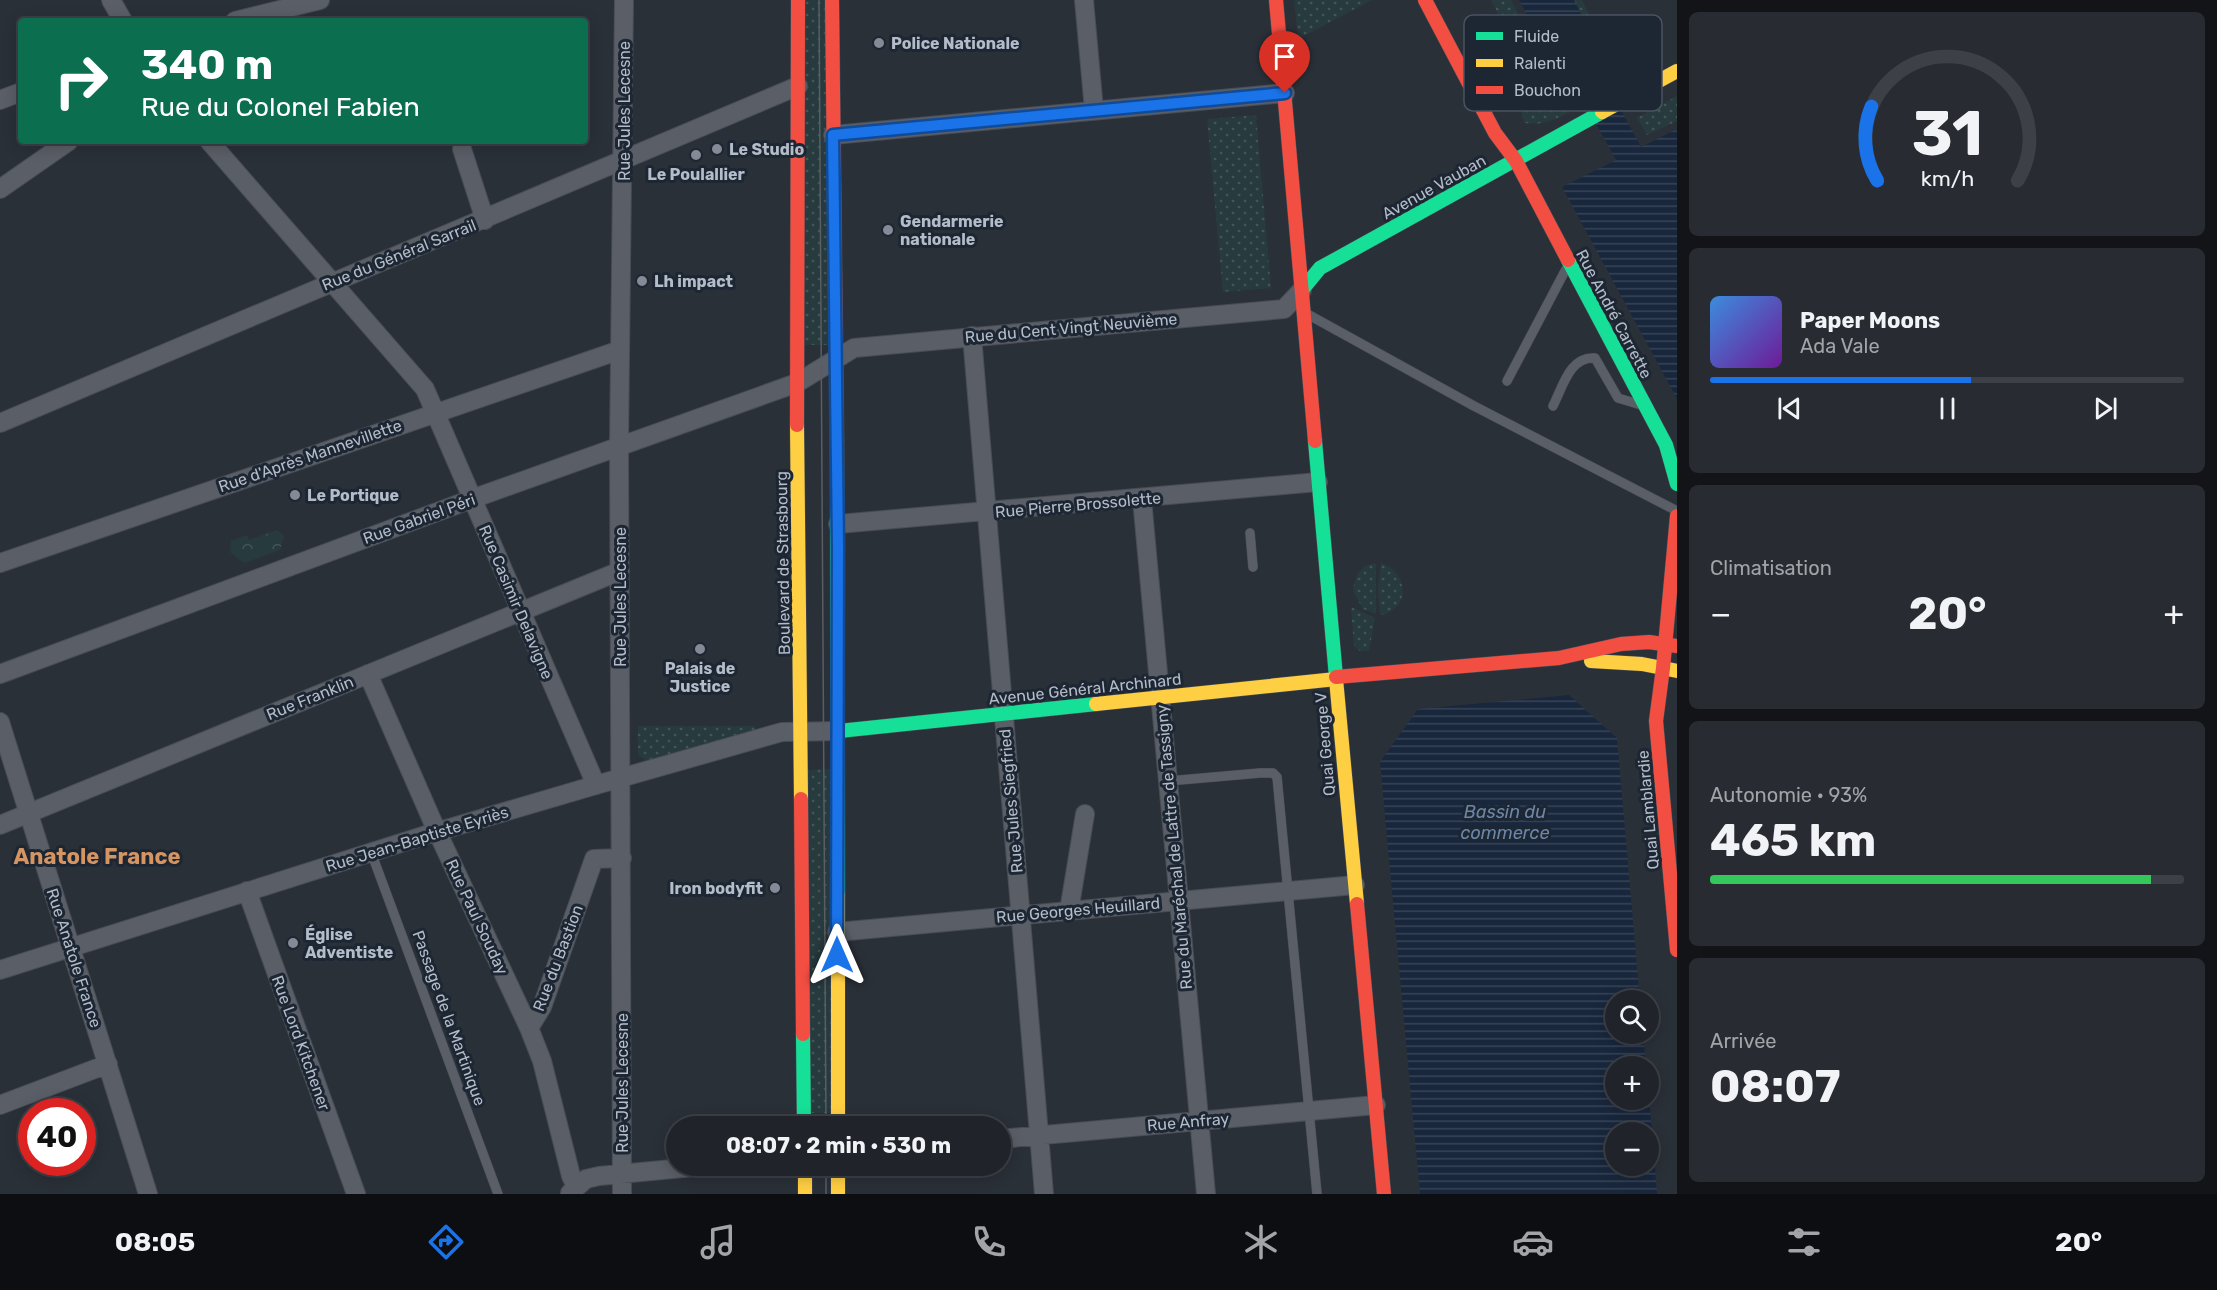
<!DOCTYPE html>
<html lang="fr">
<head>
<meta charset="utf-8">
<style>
  body { margin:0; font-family:Rubik,sans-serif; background:#282c32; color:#f1f3f6; height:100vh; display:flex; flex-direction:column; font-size:22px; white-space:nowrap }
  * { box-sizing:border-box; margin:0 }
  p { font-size:20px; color:#a2a4a8 }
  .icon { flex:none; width:33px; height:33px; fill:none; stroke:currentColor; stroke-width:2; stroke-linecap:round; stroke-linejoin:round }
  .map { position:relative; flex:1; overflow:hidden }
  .drawer { display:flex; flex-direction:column; gap:12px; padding:12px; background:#121417; width:540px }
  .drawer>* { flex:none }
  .top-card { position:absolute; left:18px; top:18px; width:570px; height:126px; border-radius:6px; box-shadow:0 3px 15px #0003,0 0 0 2px #3d4147; background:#0b6e4f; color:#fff; overflow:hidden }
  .controls { position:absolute; left:1605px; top:990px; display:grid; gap:12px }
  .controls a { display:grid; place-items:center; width:54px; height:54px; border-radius:50%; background:#20242a; box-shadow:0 3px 15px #0003,0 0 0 2px #3d4147; font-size:30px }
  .speed { position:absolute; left:18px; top:1098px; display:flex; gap:12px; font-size:30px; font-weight:700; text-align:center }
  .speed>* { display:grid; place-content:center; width:78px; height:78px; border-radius:50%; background:#20242a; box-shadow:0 3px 15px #0003,0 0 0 2px #3d4147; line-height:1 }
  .speed .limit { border:9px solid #d22; background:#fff; color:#111 }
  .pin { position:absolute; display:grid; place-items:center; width:51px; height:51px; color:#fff; margin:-62px -26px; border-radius:50% 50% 50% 0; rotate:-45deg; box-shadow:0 0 6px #0007 }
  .pin .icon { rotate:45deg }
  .me { position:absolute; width:66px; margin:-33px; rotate:0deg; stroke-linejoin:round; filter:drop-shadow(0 0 4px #0008) }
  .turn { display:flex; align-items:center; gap:21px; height:126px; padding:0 24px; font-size:27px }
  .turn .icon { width:78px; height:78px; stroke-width:2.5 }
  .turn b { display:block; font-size:42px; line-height:51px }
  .big { font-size:45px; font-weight:700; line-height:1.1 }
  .drawer .tile { flex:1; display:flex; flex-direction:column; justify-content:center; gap:9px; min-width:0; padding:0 21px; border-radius:9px; background:#282c32 }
  .drawer .dial { align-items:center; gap:0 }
  .dial svg { height:156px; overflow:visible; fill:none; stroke:#3d4147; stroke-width:7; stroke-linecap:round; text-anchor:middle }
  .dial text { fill:#f1f3f6; stroke:none }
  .song { display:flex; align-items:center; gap:18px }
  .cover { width:72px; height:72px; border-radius:9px; background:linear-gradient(135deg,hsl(210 70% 55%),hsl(280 70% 35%)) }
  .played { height:6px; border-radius:3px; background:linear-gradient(90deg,#1a73e8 55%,#3d4147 55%) }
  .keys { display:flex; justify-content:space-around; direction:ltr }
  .heat { display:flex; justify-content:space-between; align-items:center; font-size:33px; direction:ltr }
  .charge { height:9px; border-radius:4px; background:linear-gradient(90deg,#34c759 93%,#3d4147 0) }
  .trip { position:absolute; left:666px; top:1116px; width:345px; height:60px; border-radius:30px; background:#20242a; box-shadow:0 3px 15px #0003,0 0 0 2px #3d4147; font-weight:700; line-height:60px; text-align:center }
  .tab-bar { display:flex; height:96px; justify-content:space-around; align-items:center; background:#0d0e11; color:#a2a4a8 }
  .tab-bar .icon { width:42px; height:42px }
  .tab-bar .current { color:#1a73e8 }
  .tab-bar b { font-size:27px; color:#f1f3f6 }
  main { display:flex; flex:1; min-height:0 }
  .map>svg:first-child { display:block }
</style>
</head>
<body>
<main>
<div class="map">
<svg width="1677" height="1194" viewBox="0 0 1677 1194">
  <defs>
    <pattern id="grass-dots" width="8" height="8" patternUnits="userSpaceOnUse" patternTransform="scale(1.5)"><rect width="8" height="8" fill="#273a3e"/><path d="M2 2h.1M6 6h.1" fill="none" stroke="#445559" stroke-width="1.8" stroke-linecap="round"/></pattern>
    <pattern id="forest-crowns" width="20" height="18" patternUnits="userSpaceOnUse" patternTransform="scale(1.5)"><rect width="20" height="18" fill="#273a3e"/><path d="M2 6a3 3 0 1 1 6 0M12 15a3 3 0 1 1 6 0" fill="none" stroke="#445559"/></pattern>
    <pattern id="water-rules" width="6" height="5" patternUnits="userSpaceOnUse" patternTransform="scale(1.5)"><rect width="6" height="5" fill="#19273c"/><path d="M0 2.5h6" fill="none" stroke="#384457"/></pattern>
  </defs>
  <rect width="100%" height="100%" fill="#2a3038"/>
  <!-- grass -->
  <path fill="url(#grass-dots)" d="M803 0H828L830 345H805Z
    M1294 0H1372L1298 39Z
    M1491 0H1511L1557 89 1562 86 1575 109C1558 119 1544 126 1524 123L1517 94 1526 89 1523 76 1529 73Z
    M1574 0H1582L1623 82 1617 85Z
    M1677 96V121L1647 135 1637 118Z
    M1256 115 1271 288 1223 292 1207 119Z
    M1376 563V614L1363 609 1353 591C1355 576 1360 565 1376 563Z
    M1381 563C1409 571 1411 611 1380 615L1378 588Z
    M1351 607 1375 618 1369 651H1360L1354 646Z
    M638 726H755V730L648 761 638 755Z
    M831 769 834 1113H810L807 770Z"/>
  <!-- forest -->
  <path fill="url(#forest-crowns)" d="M277 530 284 536 280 550 244 563 230 552 231 541 247 535 249 540Z"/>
  <!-- water -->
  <path fill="url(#water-rules)" fill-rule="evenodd" d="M1519 0H1574L1602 57 1596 63 1641 147 1677 129V399L1562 187 1616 160 1570 77 1562 81 1559 76 1556 78 1551 68 1554 65Z
    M1569 695 1617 738 1640 1000H1616V1034H1643L1646 1066H1616V1100H1648L1649 1095 1657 1194H1420L1380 762 1418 709ZM1616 1132H1648V1166H1616Z"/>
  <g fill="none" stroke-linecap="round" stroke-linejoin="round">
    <!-- lane casing -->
    <g stroke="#484c55" stroke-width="10">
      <path id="lane" d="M1309 315 1474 406 1677 511
        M1507 381 1566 269
        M1553 406C1563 386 1570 356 1595 358L1618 398 1638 404
        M1250 533 1253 567
        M1168 781 1260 773H1273L1277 777 1317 1194
        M371 852 498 1194"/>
    </g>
    <!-- street casing -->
    <g stroke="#484c55" stroke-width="20">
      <path id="street" d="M111 0 123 21
        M1084 0 1094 110
        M235 21 320 0
        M0 100 21 92
        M833 135 1285 93
        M209 141 425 389 596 785
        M462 149 485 220
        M0 189 69 141
        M972 336 1044 1194
        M0 423 798 86
        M1142 499 1206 1194
        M838 524 1318 482
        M0 563 620 350
        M0 674 483 495 797 383 854 348 1284 309 1302 290
        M368 674 435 827 529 1028 542 1061 571 1176 576 1186
        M0 722 148 1194
        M0 825 620 571
        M247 891 356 1194
        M1069 911 1085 814
        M837 932 1355 885
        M0 970 426 835 596 785 782 732 839 731
        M529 1028 542 1007 594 859 622 858
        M0 1105 108 1064
        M1000 1139 1376 1105
        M570 1193 586 1179 599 1176 704 1166
        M622 1194 619 446 624 0"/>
    </g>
    <!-- fast casing -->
    <g stroke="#484c55" stroke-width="15">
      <path id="fast" d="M1568 260 1666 445 1677 484
        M1302 290 1320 268 1602 112
        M837 441 838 895
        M1315 441 1336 677
        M839 731 1096 704
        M803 1034 804 1126"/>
    </g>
    <!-- slow casing -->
    <g stroke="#484c55" stroke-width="15">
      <path id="slow" d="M1602 112 1677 71
        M797 425 801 799
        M1591 661 1642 664 1677 671
        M1096 704 1336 679 1357 904
        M838 895V1126
        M805 1166V1194
        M838 1166V1194"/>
    </g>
    <!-- jam casing -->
    <g stroke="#484c55" stroke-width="15">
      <path id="jam" d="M832 0 837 441
        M1276 0 1315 441
        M1425 0 1495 133 1516 161 1568 260
        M797 425 798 0
        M1663 668 1656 721 1677 950
        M1663 668 1677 516
        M1336 677 1559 658 1621 644 1649 642 1677 646
        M801 799 803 1034
        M1357 904 1384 1194"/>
    </g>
    <!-- lane -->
    <use href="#lane" stroke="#5a5e66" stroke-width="9"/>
    <!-- street -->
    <use href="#street" stroke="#5a5e66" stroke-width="18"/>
    <!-- fast -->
    <use href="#fast" stroke="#16e098" stroke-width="14"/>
    <!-- slow -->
    <use href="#slow" stroke="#ffcf43" stroke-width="14"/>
    <!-- jam -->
    <use href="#jam" stroke="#f24e42" stroke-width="14"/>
    <!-- tram -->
    <path stroke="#595d64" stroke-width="1.5" d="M819 0 826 1126
      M826 1166V1194"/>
  </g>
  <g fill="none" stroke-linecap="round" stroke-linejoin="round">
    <!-- route casing -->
    <g stroke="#114b97" stroke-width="15">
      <path id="route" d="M837 955 838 546 833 135 1285 93"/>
    </g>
    <!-- route -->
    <use href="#route" stroke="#1a73e8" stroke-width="10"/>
  </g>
  <!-- markers -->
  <g fill="#848b96" stroke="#1d2633" stroke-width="2">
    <circle cx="879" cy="43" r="6"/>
    <circle cx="717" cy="149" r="6"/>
    <circle cx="696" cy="155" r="6"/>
    <circle cx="888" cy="230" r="6"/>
    <circle cx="642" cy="281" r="6"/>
    <circle cx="295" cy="495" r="6"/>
    <circle cx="700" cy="649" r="6"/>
    <circle cx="775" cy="888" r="6"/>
    <circle cx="293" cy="943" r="6"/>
  </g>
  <g text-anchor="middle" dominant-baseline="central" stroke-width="6" stroke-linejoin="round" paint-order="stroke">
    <!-- poi labels -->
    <g font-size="16" font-weight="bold" fill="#b4bcc9" stroke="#1d2633" text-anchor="start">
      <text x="891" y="43">Police Nationale</text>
      <text x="729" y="149">Le Studio</text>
      <text x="696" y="174" text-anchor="middle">Le Poulallier</text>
      <text x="900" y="221">Gendarmerie<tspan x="900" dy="18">nationale</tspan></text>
      <text x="654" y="281">Lh impact</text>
      <text x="307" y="495">Le Portique</text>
      <text x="700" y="668" text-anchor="middle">Palais de<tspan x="700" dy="18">Justice</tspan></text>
      <text x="763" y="888" text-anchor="end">Iron bodyfit</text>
      <text x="305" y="934">Église<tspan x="305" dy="18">Adventiste</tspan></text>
    </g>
    <!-- street labels -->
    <g font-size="16" fill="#b4bcc9" stroke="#1d2633">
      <text transform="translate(624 111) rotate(-90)">Rue Jules Lecesne</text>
      <text transform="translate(1434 187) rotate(-29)">Avenue Vauban</text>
      <text transform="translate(399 255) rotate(-22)">Rue du Général Sarrail</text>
      <text transform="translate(1614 314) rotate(62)">Rue André Carrette</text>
      <text transform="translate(1071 328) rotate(-5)">Rue du Cent Vingt Neuvième</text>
      <text transform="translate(310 456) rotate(-19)">Rue d'Après Mannevillette</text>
      <text transform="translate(1078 505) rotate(-5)">Rue Pierre Brossolette</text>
      <text transform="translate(419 519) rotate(-20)">Rue Gabriel Péri</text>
      <text transform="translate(783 563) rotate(-91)">Boulevard de Strasbourg</text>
      <text transform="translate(620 597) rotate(-90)">Rue Jules Lecesne</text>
      <text transform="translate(516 602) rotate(67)">Rue Casimir Delavigne</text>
      <text transform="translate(1085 689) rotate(-6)">Avenue Général Archinard</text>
      <text transform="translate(310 698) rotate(-22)">Rue Franklin</text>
      <text transform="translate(1325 744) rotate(-95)">Quai George V</text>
      <text transform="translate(1011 801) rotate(-95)">Rue Jules Siegfried</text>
      <text transform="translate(1648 810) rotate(-95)">Quai Lamblardie</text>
      <text transform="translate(417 839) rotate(-17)">Rue Jean-Baptiste Eyriès</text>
      <text transform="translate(1174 847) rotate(-95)">Rue du Maréchal de Lattre de Tassigny</text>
      <text transform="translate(1078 910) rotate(-5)">Rue Georges Heuillard</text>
      <text transform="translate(477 917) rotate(65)">Rue Paul Souday</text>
      <text transform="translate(74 958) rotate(72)">Rue Anatole France</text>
      <text transform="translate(558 958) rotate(-69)">Rue du Bastion</text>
      <text transform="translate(449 1018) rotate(70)">Passage de la Martinique</text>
      <text transform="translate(301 1043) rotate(70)">Rue Lord Kitchener</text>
      <text transform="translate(622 1083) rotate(-90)">Rue Jules Lecesne</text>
      <text transform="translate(1188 1122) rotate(-5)">Rue Anfray</text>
    </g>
    <!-- water labels -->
    <g font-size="18" font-style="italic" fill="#6d86a8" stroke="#1d2633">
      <text x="1505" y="812">Bassin du<tspan x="1505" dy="21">commerce</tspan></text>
    </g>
    <!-- district labels -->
    <g font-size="22" font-weight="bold" fill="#d59563" stroke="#1d2633">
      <text x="97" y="856">Anatole France</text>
    </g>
  </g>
  <!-- legend -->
  <rect x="1464" y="15" width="198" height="96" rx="9" fill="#1d2633" stroke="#4a5360" stroke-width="1.5"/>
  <rect x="1476" y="32" width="27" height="8" fill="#16e098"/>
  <rect x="1476" y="59" width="27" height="8" fill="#ffcf43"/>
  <rect x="1476" y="86" width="27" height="8" fill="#f24e42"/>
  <g font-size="16" fill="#b4bcc9">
    <text x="1514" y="42">Fluide</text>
    <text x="1514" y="69">Ralenti</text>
    <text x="1514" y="96">Bouchon</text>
  </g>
</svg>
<div class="controls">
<a><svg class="icon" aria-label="search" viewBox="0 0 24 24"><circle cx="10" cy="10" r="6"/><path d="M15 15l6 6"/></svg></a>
<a>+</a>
<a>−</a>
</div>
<div class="speed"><div class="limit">40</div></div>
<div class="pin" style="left:1285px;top:93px;background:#d93025"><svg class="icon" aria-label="arrive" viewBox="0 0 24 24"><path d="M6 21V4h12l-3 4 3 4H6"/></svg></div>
<svg class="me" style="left:837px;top:955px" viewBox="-20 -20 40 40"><path d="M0-17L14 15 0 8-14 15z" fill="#1a73e8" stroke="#fff" stroke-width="4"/></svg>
<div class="trip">08:07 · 2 min · 530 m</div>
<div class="top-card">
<div class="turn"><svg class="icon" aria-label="right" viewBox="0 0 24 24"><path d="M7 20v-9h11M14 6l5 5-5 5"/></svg><div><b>340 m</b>Rue du Colonel Fabien</div></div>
</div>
</div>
<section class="drawer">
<div class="tile dial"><svg viewBox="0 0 100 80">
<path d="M14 69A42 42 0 1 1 86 69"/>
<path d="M14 69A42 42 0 0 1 11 31" stroke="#1a73e8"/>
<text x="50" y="56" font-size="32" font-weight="700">31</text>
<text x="50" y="72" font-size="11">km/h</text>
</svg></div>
<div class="tile">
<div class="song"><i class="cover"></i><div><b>Paper Moons</b><p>Ada Vale</p></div></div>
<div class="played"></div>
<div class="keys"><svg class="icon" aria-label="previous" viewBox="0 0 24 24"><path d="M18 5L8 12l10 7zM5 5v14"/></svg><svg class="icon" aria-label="pause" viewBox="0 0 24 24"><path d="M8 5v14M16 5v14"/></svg><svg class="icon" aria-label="next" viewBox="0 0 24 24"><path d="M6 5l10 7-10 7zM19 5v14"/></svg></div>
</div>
<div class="tile"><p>Climatisation</p>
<div class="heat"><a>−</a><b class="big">20°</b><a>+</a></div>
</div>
<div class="tile"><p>Autonomie · 93%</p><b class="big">465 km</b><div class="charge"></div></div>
<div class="tile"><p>Arrivée</p><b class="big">08:07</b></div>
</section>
</main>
<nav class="tab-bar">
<b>08:05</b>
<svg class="icon current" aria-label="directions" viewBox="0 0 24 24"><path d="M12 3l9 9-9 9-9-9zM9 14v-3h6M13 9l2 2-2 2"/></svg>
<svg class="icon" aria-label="music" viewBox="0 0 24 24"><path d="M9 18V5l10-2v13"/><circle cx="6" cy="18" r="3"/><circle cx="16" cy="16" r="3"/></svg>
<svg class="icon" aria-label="phone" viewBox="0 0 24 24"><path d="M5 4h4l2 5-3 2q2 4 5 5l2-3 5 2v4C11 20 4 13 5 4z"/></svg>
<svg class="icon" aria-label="climate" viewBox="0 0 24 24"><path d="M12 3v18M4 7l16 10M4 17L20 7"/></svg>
<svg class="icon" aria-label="car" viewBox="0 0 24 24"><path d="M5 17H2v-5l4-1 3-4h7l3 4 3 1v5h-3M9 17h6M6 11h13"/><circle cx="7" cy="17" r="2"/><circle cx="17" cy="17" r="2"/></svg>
<svg class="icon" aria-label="filters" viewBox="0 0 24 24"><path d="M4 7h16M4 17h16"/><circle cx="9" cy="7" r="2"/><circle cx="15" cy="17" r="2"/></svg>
<b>20°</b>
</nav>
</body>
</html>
